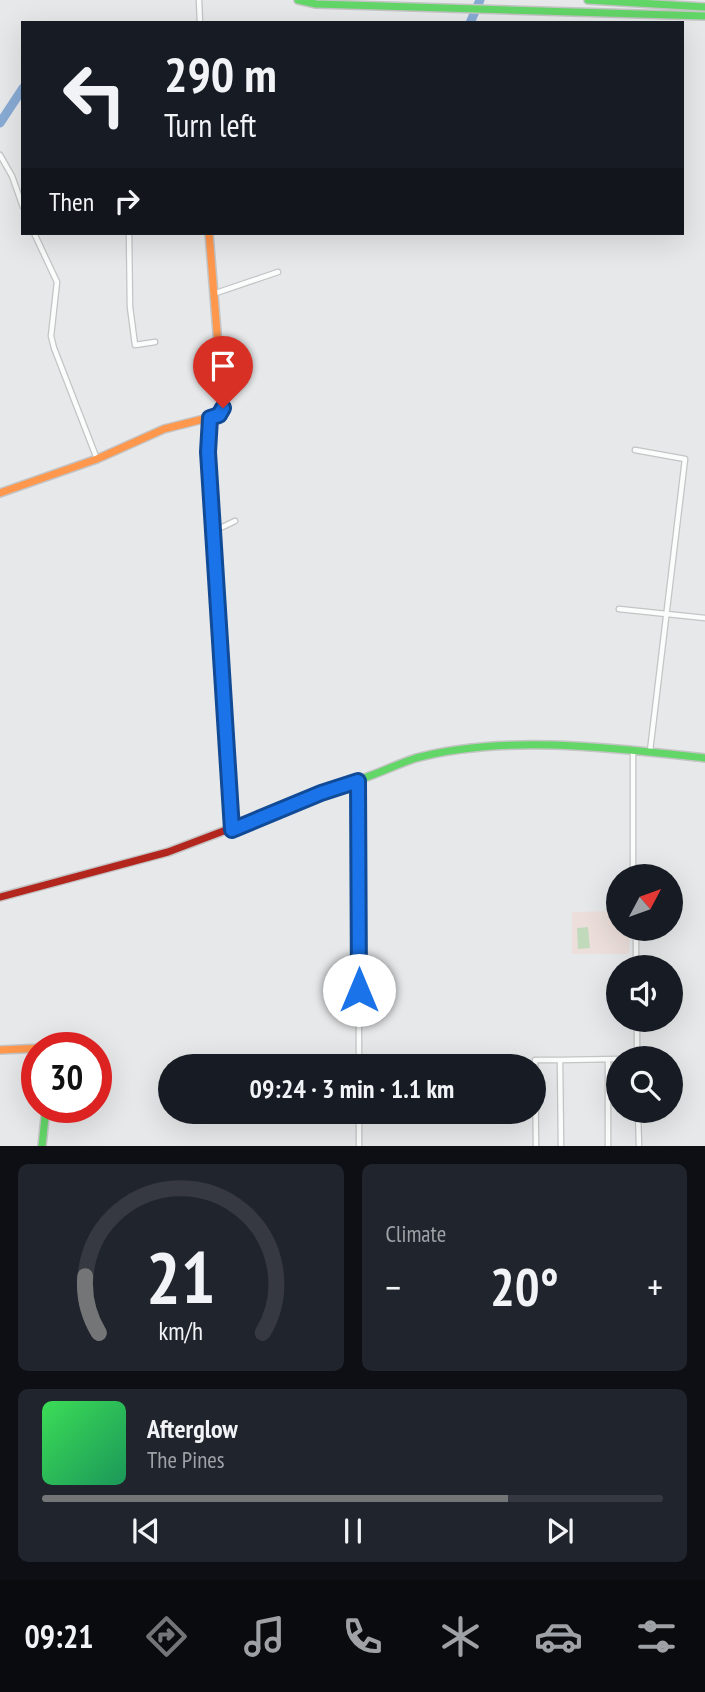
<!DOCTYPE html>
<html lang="en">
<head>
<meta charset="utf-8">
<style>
  body { margin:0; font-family:"PT Sans Narrow",sans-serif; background:#20242c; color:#f1f3f6; height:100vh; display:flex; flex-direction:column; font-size:26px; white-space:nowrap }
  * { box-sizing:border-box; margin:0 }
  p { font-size:23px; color:#9ea1a6 }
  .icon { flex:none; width:38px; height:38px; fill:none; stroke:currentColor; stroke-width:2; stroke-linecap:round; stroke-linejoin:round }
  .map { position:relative; height:1146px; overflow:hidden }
  .side { display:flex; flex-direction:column; gap:18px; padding:18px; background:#0d0f14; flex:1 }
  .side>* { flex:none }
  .guide { position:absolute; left:21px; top:21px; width:663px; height:214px; border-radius:0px; box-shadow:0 7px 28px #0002; background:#171b24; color:#f1f3f6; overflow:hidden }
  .needle { width:46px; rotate:49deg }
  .fabs { position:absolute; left:606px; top:864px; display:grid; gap:14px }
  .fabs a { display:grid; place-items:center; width:77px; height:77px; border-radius:50%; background:#171b24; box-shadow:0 7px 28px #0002; font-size:35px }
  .speed { position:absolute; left:21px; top:1032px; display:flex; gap:14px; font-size:35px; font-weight:700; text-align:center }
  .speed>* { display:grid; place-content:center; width:91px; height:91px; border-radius:50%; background:#171b24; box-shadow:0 7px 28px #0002; line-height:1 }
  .speed .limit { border:10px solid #d22; background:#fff; color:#111 }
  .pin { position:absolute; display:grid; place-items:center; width:60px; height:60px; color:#fff; margin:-72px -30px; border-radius:50% 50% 50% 0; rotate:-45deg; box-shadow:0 0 7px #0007 }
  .pin .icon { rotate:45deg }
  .me { position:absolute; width:77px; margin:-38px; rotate:0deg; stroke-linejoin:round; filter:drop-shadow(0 0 5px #0008) }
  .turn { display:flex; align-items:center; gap:24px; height:147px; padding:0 28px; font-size:32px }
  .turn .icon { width:91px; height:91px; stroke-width:2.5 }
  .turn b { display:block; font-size:49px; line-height:60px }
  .then { display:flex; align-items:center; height:66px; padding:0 28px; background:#0003; gap:14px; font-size:26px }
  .big { font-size:52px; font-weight:700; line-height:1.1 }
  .side .card { flex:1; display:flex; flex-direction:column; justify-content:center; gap:10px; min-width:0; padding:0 24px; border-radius:10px; background:#20242c }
  .side .dial { align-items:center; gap:0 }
  .dial svg { height:182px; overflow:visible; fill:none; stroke:#363941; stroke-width:7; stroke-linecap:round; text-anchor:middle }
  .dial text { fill:#f1f3f6; stroke:none }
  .song { display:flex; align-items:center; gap:21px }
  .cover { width:84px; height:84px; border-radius:10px; background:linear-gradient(135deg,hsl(130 70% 55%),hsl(150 70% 35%)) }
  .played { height:7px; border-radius:4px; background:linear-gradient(90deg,#747576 75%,#363941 75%) }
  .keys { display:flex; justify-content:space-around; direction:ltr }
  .heat { display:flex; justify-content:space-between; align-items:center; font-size:38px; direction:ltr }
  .side .tiles { flex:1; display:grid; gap:18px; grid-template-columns:1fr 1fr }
  .card:last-child { grid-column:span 2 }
  .trip { position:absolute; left:158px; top:1054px; width:388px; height:70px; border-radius:35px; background:#171b24; box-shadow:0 7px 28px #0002; font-weight:700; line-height:70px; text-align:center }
  .tab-bar { display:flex; height:112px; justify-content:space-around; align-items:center; background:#090b0e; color:#9ea1a6 }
  .tab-bar .icon { width:49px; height:49px }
  .tab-bar .current { color:#747576 }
  .tab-bar b { font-size:32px; color:#f1f3f6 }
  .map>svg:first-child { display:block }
</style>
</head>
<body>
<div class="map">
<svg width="705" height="1146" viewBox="0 0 705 1146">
  <rect width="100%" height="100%" fill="#e7e8ea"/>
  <!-- education -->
  <path fill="#ecdfdb" d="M618 911V929H630L629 952 627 954H572V912Z"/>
  <!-- park -->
  <path fill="#c2dabc" d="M588 927 590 948 578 949 577 928Z"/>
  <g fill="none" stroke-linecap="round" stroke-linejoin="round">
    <!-- river -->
    <path stroke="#88abd4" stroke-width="9" d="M470 23 480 0
      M0 123 23 88"/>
    <!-- street casing -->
    <g stroke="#c4c4c5" stroke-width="7">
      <path id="street" d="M199 0 200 23
        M0 155 12 176 23 207
        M34 233 57 282 51 336 54 348 97 459
        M129 233 130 307 135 345 155 342
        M213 294 278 272
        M210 417 207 452 231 829
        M635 450 685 459 650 751
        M214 531 235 521
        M619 609 705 618
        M633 750V877
        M358 781 359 1066
        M636 929V968
        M637 1020V1059
        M619 1059 637 1057
        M359 1111V1146
        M638 1111 639 1146
        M536 1146 535 1060H560
        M561 1146 560 1060 618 1059
        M608 1146V1060"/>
    </g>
    <!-- fast casing -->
    <g stroke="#c4c4c5" stroke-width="10">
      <path id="fast" d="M298 0 316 4 705 16
        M588 0 705 7
        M361 779C380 773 397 764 416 758 505 734 615 748 705 758
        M42 1146 46 1108"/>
    </g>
    <!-- slow casing -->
    <g stroke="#c4c4c5" stroke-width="10">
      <path id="slow" d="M0 493 97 459 164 429 219 415 223 407 209 233
        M0 1050 43 1048"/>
    </g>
    <!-- jam casing -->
    <g stroke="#c4c4c5" stroke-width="10">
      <path id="jam" d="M0 897 168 852 361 779"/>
    </g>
    <!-- street -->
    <use href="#street" stroke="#fbfcfc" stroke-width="4.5"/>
    <!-- fast -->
    <use href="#fast" stroke="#63d668" stroke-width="7"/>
    <!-- slow -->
    <use href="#slow" stroke="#ff974d" stroke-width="7"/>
    <!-- jam -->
    <use href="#jam" stroke="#b3261e" stroke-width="7"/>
  </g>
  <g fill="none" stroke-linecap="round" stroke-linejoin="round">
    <!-- route casing -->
    <g stroke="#114b97" stroke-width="18">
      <path id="route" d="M223 408 219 415 210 418 208 452 232 830 321 793 358 781 359 990"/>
    </g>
    <!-- route -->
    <use href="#route" stroke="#1a73e8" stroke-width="12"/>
  </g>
</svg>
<div class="fabs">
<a><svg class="needle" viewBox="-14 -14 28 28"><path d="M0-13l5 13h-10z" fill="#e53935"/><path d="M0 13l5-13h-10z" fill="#9ea1a6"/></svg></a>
<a><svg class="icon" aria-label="sound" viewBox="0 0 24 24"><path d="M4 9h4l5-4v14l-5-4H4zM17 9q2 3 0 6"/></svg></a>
<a><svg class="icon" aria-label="search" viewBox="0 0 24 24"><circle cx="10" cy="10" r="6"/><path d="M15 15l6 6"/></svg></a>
</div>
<div class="speed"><div class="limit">30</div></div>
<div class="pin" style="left:223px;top:408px;background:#d93025"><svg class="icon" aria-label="arrive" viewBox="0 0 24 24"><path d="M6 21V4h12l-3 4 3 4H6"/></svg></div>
<svg class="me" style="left:359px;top:990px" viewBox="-20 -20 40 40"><circle r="19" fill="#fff"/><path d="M0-13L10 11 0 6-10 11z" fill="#1a73e8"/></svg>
<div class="trip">09:24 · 3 min · 1.1 km</div>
<div class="guide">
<div class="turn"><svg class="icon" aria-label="left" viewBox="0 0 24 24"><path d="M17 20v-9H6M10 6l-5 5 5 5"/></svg><div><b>290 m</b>Turn left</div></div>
<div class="then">Then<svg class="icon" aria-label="right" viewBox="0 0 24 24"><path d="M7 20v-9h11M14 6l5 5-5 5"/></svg></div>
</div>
</div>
<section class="side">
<div class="tiles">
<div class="card dial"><svg viewBox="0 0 100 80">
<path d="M14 69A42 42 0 1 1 86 69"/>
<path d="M14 69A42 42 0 0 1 8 44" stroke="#747576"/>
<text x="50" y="56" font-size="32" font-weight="700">21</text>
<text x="50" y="72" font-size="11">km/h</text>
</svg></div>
<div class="card"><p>Climate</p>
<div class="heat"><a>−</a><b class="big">20°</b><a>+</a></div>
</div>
<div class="card">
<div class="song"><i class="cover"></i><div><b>Afterglow</b><p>The Pines</p></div></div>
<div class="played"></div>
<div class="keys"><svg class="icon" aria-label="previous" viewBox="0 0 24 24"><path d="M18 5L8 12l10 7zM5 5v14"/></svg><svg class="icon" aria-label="pause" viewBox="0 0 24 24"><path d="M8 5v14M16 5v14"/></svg><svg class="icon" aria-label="next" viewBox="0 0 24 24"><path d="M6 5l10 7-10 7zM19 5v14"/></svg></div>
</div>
</div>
</section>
<nav class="tab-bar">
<b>09:21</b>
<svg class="icon current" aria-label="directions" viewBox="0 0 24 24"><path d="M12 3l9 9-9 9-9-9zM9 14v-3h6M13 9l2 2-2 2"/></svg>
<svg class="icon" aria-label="music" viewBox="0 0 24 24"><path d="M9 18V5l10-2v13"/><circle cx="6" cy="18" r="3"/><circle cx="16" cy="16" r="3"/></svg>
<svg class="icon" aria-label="phone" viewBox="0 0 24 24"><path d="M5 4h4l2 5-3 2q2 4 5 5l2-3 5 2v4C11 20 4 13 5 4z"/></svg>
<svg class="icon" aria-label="climate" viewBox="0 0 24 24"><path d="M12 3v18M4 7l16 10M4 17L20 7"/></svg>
<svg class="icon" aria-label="car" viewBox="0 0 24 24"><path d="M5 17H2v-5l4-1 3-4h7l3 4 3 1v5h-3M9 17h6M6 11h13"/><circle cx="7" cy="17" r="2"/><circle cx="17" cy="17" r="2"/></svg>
<svg class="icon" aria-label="filters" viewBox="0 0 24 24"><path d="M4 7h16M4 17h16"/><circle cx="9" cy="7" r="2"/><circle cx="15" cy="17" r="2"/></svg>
</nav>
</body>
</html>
